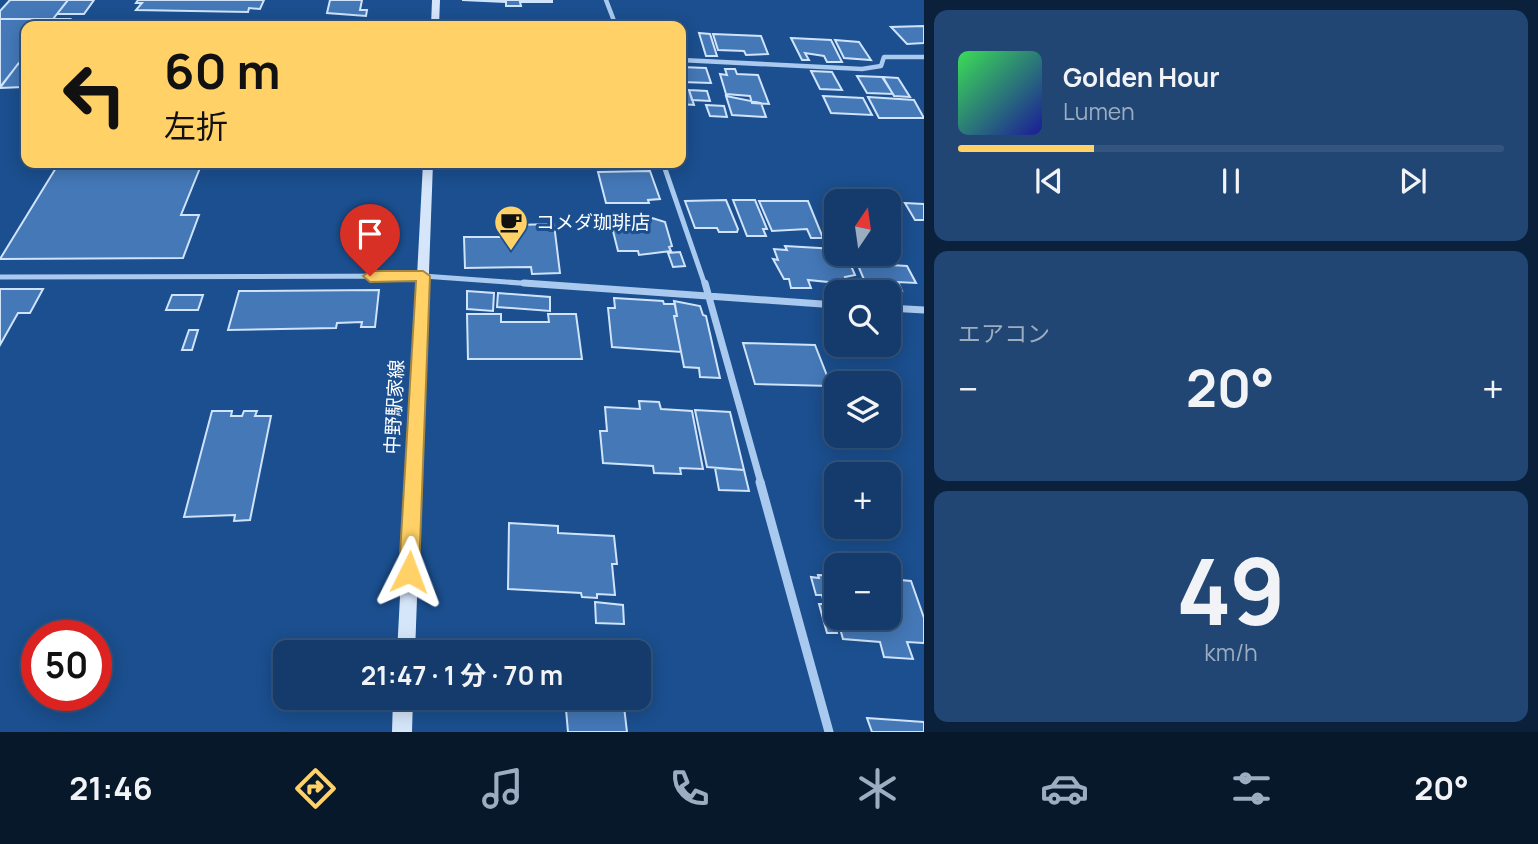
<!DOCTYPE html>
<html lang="ja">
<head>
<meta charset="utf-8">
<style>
  body { margin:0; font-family:Manrope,"Noto Sans JP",sans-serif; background:#214673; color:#f1f3f6; height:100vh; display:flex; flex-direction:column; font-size:26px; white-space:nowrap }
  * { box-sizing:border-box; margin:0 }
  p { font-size:23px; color:#9dadc1 }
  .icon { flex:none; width:38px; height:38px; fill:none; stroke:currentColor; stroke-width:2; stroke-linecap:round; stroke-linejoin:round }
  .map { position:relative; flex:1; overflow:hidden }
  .side { display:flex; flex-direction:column; gap:10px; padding:10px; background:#0b203b; width:614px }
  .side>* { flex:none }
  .banner { position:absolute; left:21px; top:21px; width:665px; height:147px; border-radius:14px; box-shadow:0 4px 18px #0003,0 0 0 2px #33557e; background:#ffd166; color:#111; overflow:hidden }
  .needle { width:46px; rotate:13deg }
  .controls { position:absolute; left:824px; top:189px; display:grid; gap:14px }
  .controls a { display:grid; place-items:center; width:77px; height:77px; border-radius:14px; background:#143b6b; box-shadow:0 4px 18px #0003,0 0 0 2px #33557e; font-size:35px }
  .speed { position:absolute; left:21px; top:620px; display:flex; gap:14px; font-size:35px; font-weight:700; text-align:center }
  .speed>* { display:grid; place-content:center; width:91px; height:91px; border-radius:50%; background:#143b6b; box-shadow:0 4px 18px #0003,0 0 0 2px #33557e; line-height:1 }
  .speed .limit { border:10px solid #d22; background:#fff; color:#111 }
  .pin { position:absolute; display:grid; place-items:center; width:60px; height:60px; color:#fff; margin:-72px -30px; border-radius:50% 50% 50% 0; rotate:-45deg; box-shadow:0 0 7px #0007 }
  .pin .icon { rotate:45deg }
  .me { position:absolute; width:77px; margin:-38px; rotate:3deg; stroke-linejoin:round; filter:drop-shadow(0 0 5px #0008) }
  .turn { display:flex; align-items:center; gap:24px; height:147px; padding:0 28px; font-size:32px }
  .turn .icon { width:91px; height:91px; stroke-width:2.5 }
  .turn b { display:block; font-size:49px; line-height:60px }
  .big { font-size:52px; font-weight:700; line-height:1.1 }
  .side .widget { flex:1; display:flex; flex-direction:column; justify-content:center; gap:10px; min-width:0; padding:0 24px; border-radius:14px; background:#214673 }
  .side .dial { align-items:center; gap:0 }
  .dial b { font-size:91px; line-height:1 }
  .song { display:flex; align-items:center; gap:21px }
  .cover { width:84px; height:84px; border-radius:10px; background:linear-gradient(135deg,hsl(130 70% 55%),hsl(240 70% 35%)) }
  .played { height:7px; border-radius:4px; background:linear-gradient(90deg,#ffd166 25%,#33557e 25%) }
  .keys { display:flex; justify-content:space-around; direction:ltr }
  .heat { display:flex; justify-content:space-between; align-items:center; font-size:38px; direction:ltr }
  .trip { position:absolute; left:273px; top:640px; width:378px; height:70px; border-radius:14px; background:#143b6b; box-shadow:0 4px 18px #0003,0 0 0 2px #33557e; font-weight:700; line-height:70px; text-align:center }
  .menu { display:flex; height:112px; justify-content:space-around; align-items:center; background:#08182b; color:#9dadc1 }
  .menu .icon { width:49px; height:49px }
  .menu .selected { color:#ffd166 }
  .menu b { font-size:32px; color:#f1f3f6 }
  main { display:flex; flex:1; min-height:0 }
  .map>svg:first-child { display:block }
</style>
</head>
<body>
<main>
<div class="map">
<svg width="924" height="732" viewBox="0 0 924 732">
  <rect width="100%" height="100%" fill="#1b4f8f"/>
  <!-- building -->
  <path fill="#4478b7" stroke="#cfe3fa" stroke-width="2" d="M10 0H68L53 19H0V11Z
    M68 0H94L84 14H57Z
    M138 0H264L260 9 249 8 248 12 136 10 142 3H136Z
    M330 0H362L360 10H367L366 16 327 13Z
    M462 0H552V2H520L521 6H506V2Z
    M0 19H70L65 26H26V54L0 87Z
    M605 20 608 26 557 25Z
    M924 26V43L907 44 891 27Z
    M699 33 710 34 717 56H706Z
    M713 34 761 36 768 54 746 55 744 51 718 50Z
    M791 38 831 40 842 62H827L824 56 805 53 809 60H802Z
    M835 40 859 42 871 60 844 58Z
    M18 64H26L23 87 0 88Z
    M681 67 706 68 711 83 681 82Z
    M725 69H735L737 74 758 75 769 104 752 103 750 96 726 94 720 74 727 75Z
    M811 71 832 72 842 90 820 89Z
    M857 76 882 77 893 94 867 93Z
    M883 77 898 78 910 97 894 96Z
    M681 90H689L694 105 681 104Z
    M689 90 707 91 710 101 692 100Z
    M726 96 761 103 766 117 732 115Z
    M823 96 863 98 872 115 831 113Z
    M868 97 914 100 924 118H879Z
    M706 105 724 106 727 117 710 116Z
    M59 163H202L181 215H199L183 258 0 259Z
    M285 163H345L344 168H284Z
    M607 163H644L646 167 609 168Z
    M650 171 660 199 648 200 649 203H606L598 172Z
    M726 200 738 229 737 232H719L717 228H695L685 201Z
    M733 200H755L767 229H763L766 236H747Z
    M759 201H808L823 238H811L807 229 772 231Z
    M905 203 924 204V220H915Z
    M652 218 665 222 672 246 669 247 671 251 639 255 638 251H618L610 219Z
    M554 224 560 273 532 274 531 267 465 268 464 237H506L505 228H514V225Z
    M785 246 836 249V254H846L855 275 845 277 848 284 808 280 811 288H791L789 279H784L773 259 778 260 774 249 787 250Z
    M680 252 685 266 673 267 668 253Z
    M857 263 907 266 916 283 898 282 902 291 868 289Z
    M0 289H43L30 313H18L0 345Z
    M379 290 375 327H361L362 322 337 323 336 328 228 330 239 291Z
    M467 291 494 293 493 311 467 309Z
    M498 293 550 297V311L497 307Z
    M172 295H203L198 310H166Z
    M614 298 663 301 664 304H675L677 316H674L681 352 612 347 608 308H615Z
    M674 301 700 306 703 315 706 316 720 378 700 377 699 368 684 367 674 316H677Z
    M467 314H501V322H549L548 314H576L582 359H468Z
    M189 330H198L192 350H182Z
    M743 343 815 345 831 386 755 384Z
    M639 401 659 402 661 409 692 411 703 469 680 468 681 474 654 473 653 466 603 463 600 431H607L605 407 640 409Z
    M695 410 730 412 744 470 707 467Z
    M212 411H232L231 416H242L244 411H257L255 416H271L250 520 234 521 235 515 184 517Z
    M715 468 744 470 749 491 719 490Z
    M509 523 558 526V533L614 536 617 564H612L615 595 597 594V598L582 597 581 593 508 589Z
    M818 575 836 576V615L833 604 824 603 822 595H816L811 577 819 578Z
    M889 579 911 581 924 618V643L907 642 913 659 884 657 880 642 843 639 837 618H889Z
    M595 602 623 605 624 624 596 623Z
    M819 604H828L837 633H827Z
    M565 698H623L627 732H568Z
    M867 718 924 722V732H872Z"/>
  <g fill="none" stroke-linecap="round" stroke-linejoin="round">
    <!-- minor-far3 -->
    <path stroke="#a9c9ee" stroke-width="4.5" d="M606 0 616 26
      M681 60 862 69 881 66 884 57H924"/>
    <!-- minor-far2 -->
    <path stroke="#a9c9ee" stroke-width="5" d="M663 163 705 285
      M0 277 423 276 548 285"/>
    <!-- minor-far1 -->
    <path stroke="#a9c9ee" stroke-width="7" d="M524 283 836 305
      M705 283 761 483
      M889 308 924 310"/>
    <!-- minor -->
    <path stroke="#a9c9ee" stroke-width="9" d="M760 482 829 732"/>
    <!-- secondary -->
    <path fill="#d6e6fa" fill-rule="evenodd" d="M432 0H440L439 26H431Z
      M423 163H433L415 653H397Z
      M393 698H413L412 732H392Z"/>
  </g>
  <!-- route -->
  <path fill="#ffd166" stroke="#a68842" stroke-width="2" d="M370 271H423L430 276 419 572 416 579 409 582 402 579 399 572 416 281 370 282 363 276Z"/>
  <!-- icons -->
  <defs>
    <g id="cafe-pin" transform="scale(1.75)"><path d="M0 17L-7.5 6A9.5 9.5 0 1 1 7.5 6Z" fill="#ffd166" stroke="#1b4f8f"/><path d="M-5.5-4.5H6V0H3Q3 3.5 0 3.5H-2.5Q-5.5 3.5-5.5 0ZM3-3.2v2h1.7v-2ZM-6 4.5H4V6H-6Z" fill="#111"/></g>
  </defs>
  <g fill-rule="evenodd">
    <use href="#cafe-pin" x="511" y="222"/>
  </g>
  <g text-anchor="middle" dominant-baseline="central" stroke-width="6" stroke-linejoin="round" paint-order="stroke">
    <!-- poi labels -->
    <g font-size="19" fill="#fff" stroke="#1b4f8f" text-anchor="start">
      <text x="536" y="222">コメダ珈琲店</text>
    </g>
    <!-- street labels -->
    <g font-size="19" fill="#fff" stroke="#1b4f8f">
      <text transform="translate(394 407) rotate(-87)">中野駅家線</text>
    </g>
  </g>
</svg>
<div class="controls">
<a><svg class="needle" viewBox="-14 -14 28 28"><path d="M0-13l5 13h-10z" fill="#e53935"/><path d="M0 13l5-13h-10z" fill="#9dadc1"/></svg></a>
<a><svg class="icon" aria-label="search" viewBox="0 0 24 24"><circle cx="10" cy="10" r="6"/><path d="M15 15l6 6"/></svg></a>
<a><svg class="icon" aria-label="layers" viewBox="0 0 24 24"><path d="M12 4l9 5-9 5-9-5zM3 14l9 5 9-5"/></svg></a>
<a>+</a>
<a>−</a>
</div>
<div class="speed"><div class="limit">50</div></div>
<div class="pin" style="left:370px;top:276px;background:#d93025"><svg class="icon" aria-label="arrive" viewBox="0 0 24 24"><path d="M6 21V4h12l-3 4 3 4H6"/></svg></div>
<svg class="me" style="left:409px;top:572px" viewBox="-20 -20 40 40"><path d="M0-17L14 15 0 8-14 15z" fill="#ffd166" stroke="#fff" stroke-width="4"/></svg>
<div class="trip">21:47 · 1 分 · 70 m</div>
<div class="banner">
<div class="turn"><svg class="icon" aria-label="left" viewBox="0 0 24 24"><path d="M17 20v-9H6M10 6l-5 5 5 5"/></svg><div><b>60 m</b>左折</div></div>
</div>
</div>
<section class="side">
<div class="widget">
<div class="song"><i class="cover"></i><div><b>Golden Hour</b><p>Lumen</p></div></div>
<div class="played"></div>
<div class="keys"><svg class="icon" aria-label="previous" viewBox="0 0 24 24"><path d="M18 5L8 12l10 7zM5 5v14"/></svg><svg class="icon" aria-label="pause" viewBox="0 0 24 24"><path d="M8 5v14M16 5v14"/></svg><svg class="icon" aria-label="next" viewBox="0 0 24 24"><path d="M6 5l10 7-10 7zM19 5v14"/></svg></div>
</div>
<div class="widget"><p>エアコン</p>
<div class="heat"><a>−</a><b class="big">20°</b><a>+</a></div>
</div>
<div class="widget dial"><b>49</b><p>km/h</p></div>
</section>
</main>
<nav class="menu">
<b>21:46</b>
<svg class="icon selected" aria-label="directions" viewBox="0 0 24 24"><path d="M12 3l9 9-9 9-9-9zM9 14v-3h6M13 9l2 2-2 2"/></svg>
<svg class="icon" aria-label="music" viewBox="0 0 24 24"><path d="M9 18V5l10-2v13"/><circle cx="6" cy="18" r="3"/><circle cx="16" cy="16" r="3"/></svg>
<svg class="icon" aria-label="phone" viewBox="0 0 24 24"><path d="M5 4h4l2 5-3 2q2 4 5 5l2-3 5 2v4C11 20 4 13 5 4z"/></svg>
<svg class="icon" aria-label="climate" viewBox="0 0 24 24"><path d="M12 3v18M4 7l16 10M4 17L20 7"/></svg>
<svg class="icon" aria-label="car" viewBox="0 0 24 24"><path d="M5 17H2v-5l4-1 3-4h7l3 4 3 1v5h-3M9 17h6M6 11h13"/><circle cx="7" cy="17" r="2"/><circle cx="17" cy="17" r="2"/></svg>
<svg class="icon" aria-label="filters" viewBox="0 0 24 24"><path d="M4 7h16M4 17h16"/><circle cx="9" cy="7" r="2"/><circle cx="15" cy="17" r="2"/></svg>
<b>20°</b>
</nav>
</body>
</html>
